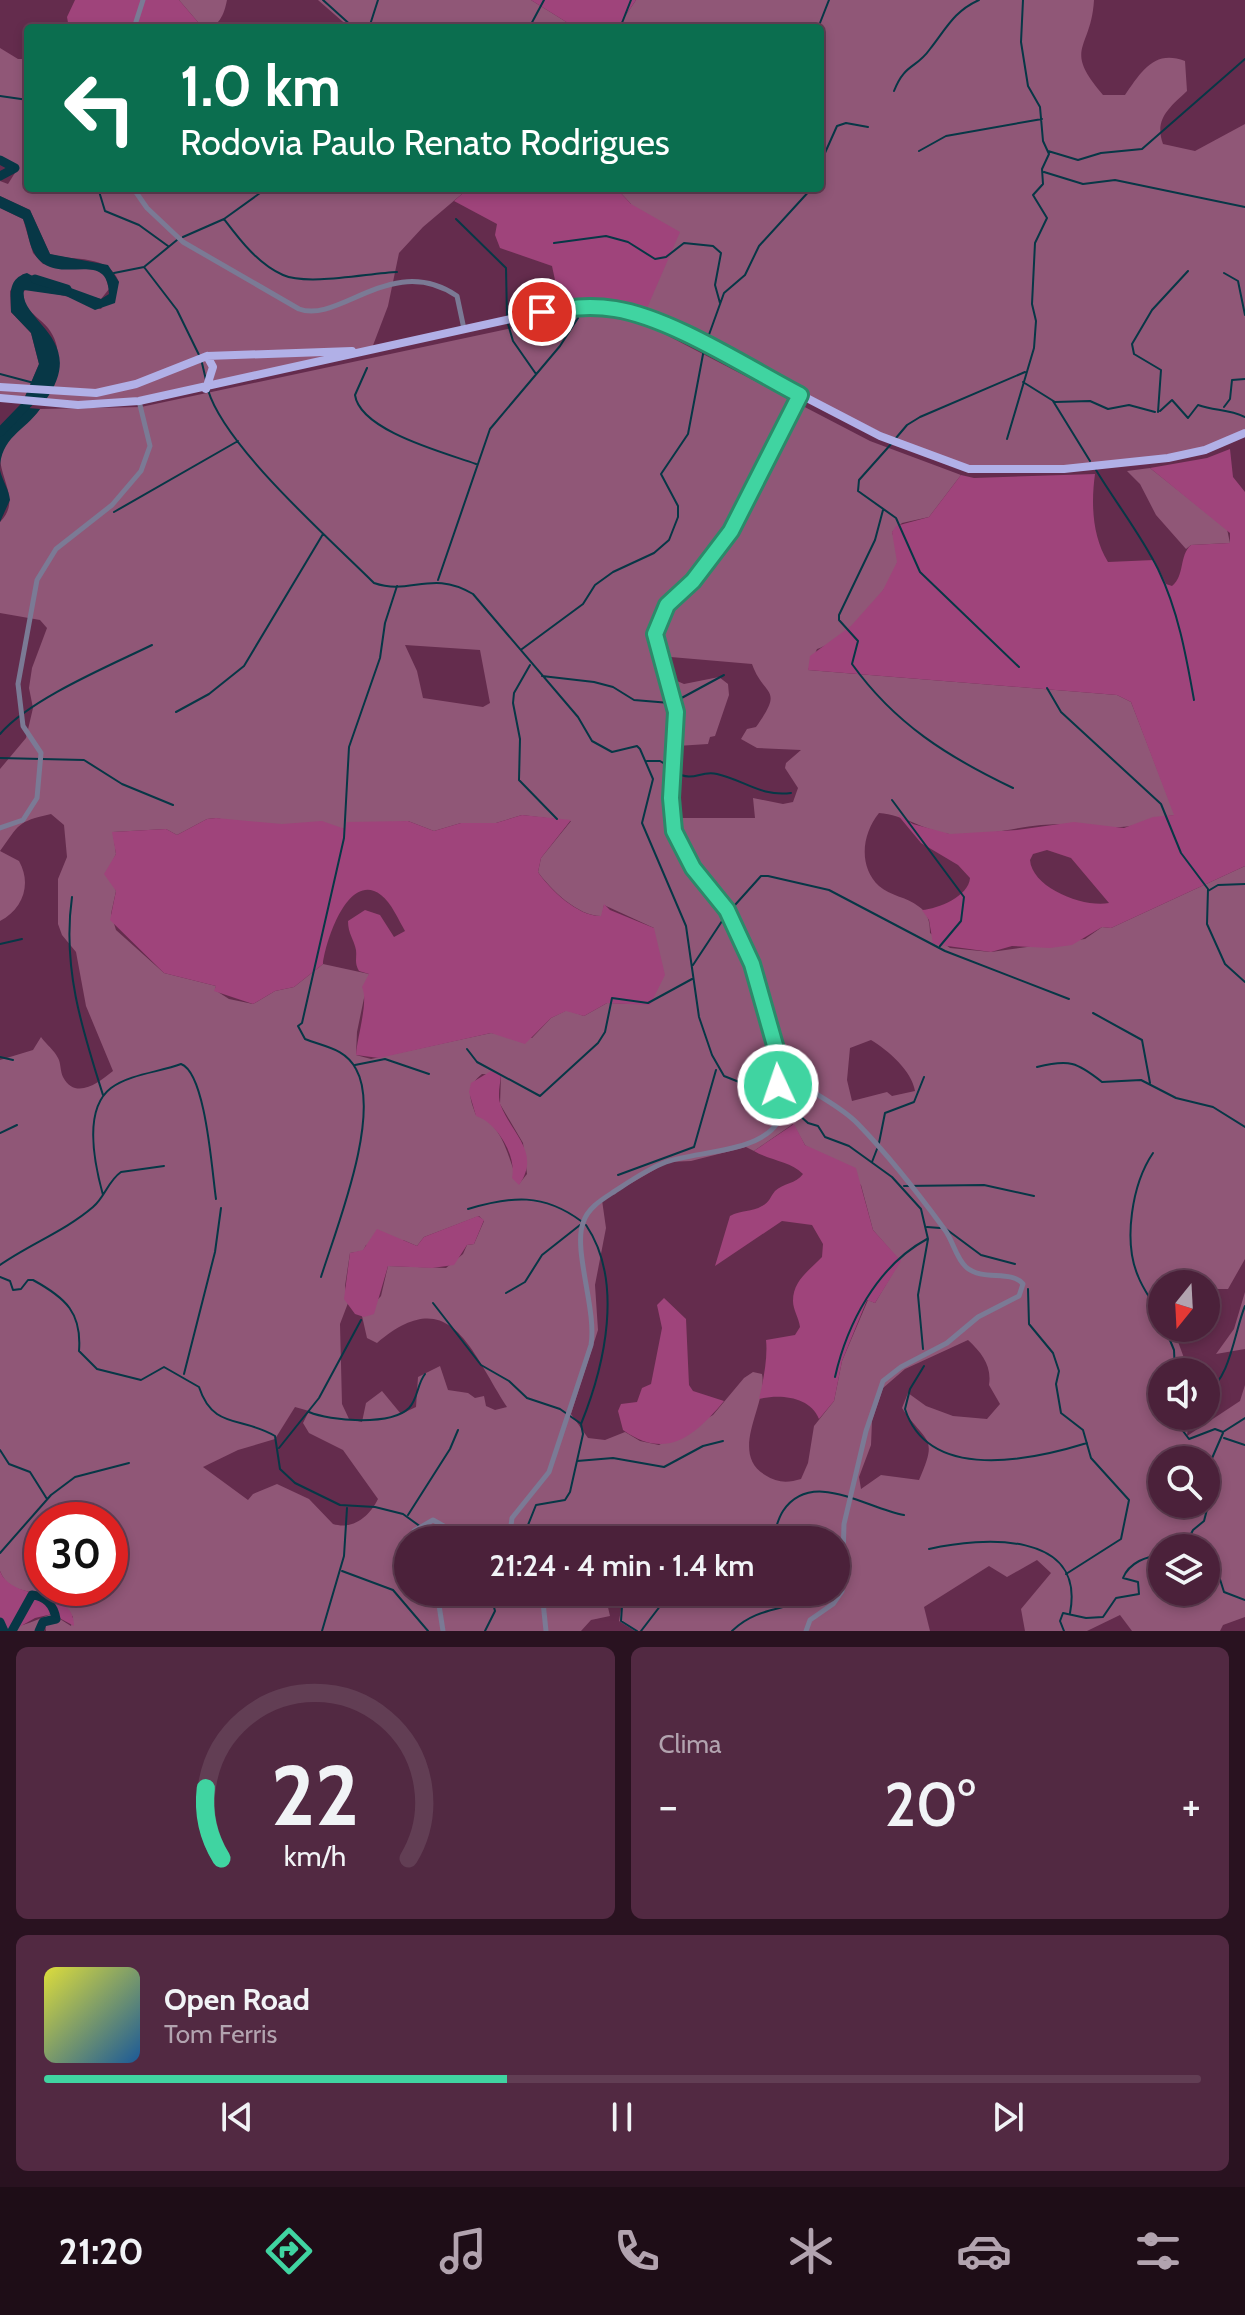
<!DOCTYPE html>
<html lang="pt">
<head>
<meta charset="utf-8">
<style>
  body { margin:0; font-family:Cabin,sans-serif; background:#522942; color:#f1f3f6; height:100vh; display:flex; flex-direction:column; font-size:30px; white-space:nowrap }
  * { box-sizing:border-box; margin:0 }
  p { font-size:26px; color:#b2a3af }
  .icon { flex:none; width:44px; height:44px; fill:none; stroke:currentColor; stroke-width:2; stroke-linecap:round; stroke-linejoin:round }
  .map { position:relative; height:1631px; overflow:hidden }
  .details { display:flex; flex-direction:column; gap:16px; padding:16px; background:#291220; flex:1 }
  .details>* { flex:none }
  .hud { position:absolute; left:24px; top:24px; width:800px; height:168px; border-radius:8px; box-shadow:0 4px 12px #0003,0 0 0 2px #623e54; background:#0b6e4f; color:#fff; overflow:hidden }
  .needle { width:52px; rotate:198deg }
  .buttons { position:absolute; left:1148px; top:1270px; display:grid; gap:16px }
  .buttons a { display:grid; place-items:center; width:72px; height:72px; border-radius:50%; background:#4b213a; box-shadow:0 4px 12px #0003,0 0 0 2px #623e54; font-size:40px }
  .speed { position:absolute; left:24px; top:1502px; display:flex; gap:16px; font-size:40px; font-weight:700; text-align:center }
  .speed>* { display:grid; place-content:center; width:104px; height:104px; border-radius:50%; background:#4b213a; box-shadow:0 4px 12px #0003,0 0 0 2px #623e54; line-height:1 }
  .speed .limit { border:12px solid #d22; background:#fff; color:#111 }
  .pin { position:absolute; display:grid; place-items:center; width:68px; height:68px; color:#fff; margin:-34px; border:4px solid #fff; border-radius:50%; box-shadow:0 2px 8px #0007 }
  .me { position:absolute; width:88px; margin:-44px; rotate:357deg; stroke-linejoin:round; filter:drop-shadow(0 0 6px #0008) }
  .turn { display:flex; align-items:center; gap:28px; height:168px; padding:0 24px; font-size:36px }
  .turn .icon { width:104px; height:104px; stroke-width:2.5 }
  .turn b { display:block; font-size:56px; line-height:68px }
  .big { font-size:60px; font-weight:600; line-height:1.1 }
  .details .widget { flex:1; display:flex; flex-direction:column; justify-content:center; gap:12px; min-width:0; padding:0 28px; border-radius:12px; background:#522942 }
  .details .dial { align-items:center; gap:0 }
  .dial svg { height:208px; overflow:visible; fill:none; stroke:#623e54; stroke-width:7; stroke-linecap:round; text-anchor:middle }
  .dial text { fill:#f1f3f6; stroke:none }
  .song { display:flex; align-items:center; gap:24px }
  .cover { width:96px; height:96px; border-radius:12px; background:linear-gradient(135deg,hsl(60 70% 55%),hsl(210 70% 35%)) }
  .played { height:8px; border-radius:4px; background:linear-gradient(90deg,#40d4a1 40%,#623e54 40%) }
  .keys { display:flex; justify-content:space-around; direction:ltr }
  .heat { display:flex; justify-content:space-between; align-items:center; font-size:44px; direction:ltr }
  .details .tiles { flex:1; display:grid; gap:16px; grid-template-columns:1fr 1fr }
  .widget:last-child { grid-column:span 2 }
  .trip { position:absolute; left:394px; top:1526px; width:456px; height:80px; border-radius:40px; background:#4b213a; box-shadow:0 4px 12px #0003,0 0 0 2px #623e54; font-weight:600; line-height:80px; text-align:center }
  .tabs { display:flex; height:128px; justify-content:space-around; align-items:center; background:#1e0d17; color:#b2a3af }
  .tabs .icon { width:56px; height:56px }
  .tabs .selected { color:#40d4a1 }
  .tabs b { font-size:36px; color:#f1f3f6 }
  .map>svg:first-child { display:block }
</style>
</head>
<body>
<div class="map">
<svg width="1245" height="1631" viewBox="0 0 1245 1631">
  <rect width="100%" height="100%" fill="#642c4d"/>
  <!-- green -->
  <path fill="#905777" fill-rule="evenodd" d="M179 0H227C224 15 219 28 203 28Z
    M318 0H531L576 28H350Z
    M636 0H1094C1091 51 1062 47 1103 95H1125C1141 72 1154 49 1185 61L1187 91C1169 108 1154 119 1163 144L1195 151 1245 124V435C1167 464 1020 481 939 461L644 315 631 204 616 188H820V28H617Z
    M0 48 18 59H28V188H469L423 227 399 253 388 306 372 348 156 395 110 401H45C56 378 66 351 48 328 38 316 24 311 22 293L28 288C42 293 55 293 69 297 81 300 88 308 101 309L119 282C108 253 74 262 50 254L30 210 0 196V181L8 184 18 168 0 162Z
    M0 208 23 219 33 253 43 264 97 269 105 275 109 289 101 299 51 286 38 277 23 274 10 291 11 312 31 333 39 364 24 399 0 395Z
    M588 312 623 316 651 327 870 441 961 475 929 517 902 523 892 532C895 542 900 553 897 563 890 591 844 641 817 649L808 670 1117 695 1131 702 1175 815C1157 817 1136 827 1121 827 1093 828 1072 822 1041 825 1011 828 979 838 949 834 923 830 904 815 879 813 862 834 858 866 879 886 890 896 907 897 918 906 928 912 930 922 930 933L950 948 991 952 1085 939 1102 927 1111 928 1245 866V1259L1228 1289H1215L1206 1284H1162V1328H1173L1184 1358 1179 1372H1162V1416H1189L1187 1436 1240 1401 1245 1385V1617L1223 1625 1220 1631H1132L1120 1615 1087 1631H1025L1021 1609 1051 1573 1037 1560 1007 1577 989 1566 924 1607 930 1631H635L619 1621 624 1592H836V1540H408V1592H596L607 1603 610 1616 591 1620 581 1631H46L45 1624 38 1631H0V1627C16 1631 37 1619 52 1614L71 1626 73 1617C69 1612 65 1605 61 1601 41 1587 11 1599 0 1571V1060L33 1050 41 1037C46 1044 55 1051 58 1058 61 1063 60 1071 63 1077 76 1101 99 1082 113 1071L86 1006 76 952 62 935 58 924V879L67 857 64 825 51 814C16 822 20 824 0 851V769L26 738 33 708 29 688 32 668 47 628 40 620 0 613V522C21 501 0 480 0 456 3 432 28 426 40 409L141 407ZM405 645 480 650 490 703 483 707 423 698 417 671ZM659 656 752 664C764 698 785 686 756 727L747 729 741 739 757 748 801 750 786 763 785 768 798 788 793 802 783 804 753 798 755 818H675L671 787 677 746 708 744 710 737 715 736 729 695 728 684 719 677 684 684 661 674ZM522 815 571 821 541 858 538 872C551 890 579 917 602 916L604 905 654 928 650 1004 607 1003 584 1016 567 1010 551 1018 532 1038 491 1033 371 1059 356 1055 357 1032 369 974 323 964 294 987 275 991 253 1004 229 999 215 990 216 986 164 973 116 930 111 914 116 891 108 871 116 854 113 832 166 829 177 835 207 819 216 818 242 823 345 829 408 821 434 831 461 823H496ZM871 1040C888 1050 912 1071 915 1091L892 1096 887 1092 852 1101 847 1080 850 1048ZM482 1074 501 1075 500 1104 523 1143 527 1174 519 1184C508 1160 505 1125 476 1115 469 1097 466 1087 482 1074ZM793 1124 805 1145 861 1185 873 1230 900 1261 875 1303 868 1300 842 1361 834 1401 814 1426 808 1463 801 1479C788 1483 777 1483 765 1475 728 1452 768 1404 762 1374L753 1372 744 1378 713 1415 659 1445 640 1441 625 1432 605 1440 588 1438 571 1414 598 1330 595 1285 606 1228 602 1200 668 1162 691 1161 746 1147 754 1151ZM479 1216 484 1221 474 1244 467 1245 463 1254 446 1268 388 1266 381 1296 362 1316 367 1338 377 1343C450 1281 470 1350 507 1407L495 1410 486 1406 484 1396 475 1398 468 1393 448 1390 440 1366 418 1377 416 1407 401 1414 382 1391 366 1403 362 1422 349 1419 342 1404 340 1324 348 1303 345 1286 350 1253 363 1251 366 1245 403 1240 417 1246 424 1237ZM968 1340C982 1353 992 1366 989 1385L1000 1404 987 1419 953 1416 926 1406 908 1393 902 1408C926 1444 939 1435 919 1480L881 1475 861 1489 859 1477 871 1445 872 1421 883 1388 905 1369ZM295 1407 309 1411 303 1423 309 1433 343 1450 378 1499C369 1517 353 1530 333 1524L309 1499 277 1484 253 1494 248 1500 203 1467 238 1450 275 1439ZM1162 1460H1206V1504H1162ZM42 1520H110V1588H42ZM1162 1548H1206V1592H1162Z
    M1150 468 1227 529 1230 543 1191 545 1186 549 1156 515 1140 484 1127 471Z
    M0 851 19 861C32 884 23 909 0 921Z
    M1245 1292V1349L1216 1354 1234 1329Z"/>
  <!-- forest -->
  <path fill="#9f447b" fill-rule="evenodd" d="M75 0H179L203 28H69L67 17Z
    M531 0H636L617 28H576Z
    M469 188H616L631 204 680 232 644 315C616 304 590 303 561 308L552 266 500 248 495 235 497 224 454 201Z
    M1230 449 1233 477 1245 492V866L1111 928 1102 927 1072 945 1050 948 1012 946 991 952 933 944 929 920 922 910C938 909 969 896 970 878L958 865 921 843 897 814 913 824 950 834 1017 830 1074 822 1124 828 1153 817 1174 815 1131 702 1117 695 808 670 810 656 851 626 883 590 897 562 892 532 896 526 929 517 961 475 974 478 1095 474C1091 503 1092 536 1108 562L1154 560 1166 584 1172 586C1185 576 1179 555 1191 545L1230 543V533L1150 468 1207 458ZM1047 850 1071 858 1109 903C1084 908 1032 888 1030 860L1033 854Z
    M522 815 571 820 541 858 538 872C550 890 579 917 601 916L604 904 610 910 654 928 665 975 650 1005 607 1003 584 1016 566 1011 551 1018 525 1044 491 1033 379 1058 356 1055C357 1037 369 1001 362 987L369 974 359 971C354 962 357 959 356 950 354 939 348 934 348 921L365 910 380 915 394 937 405 931C399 921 391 902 381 895 348 870 325 943 323 964L294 987 275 991 253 1004 214 991 216 986 164 973 110 920 116 891 104 874 116 854 112 832 166 829 177 835 207 819 216 818 282 824 322 821 345 829 347 822 408 821 434 831 461 823H496Z
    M491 1071 501 1075C500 1086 497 1096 501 1106 513 1135 541 1153 519 1185L512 1178C517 1155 496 1122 476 1116L469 1092 471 1083Z
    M794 1124 805 1145 856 1168 873 1230 901 1261 875 1303 867 1300 842 1361 834 1401 819 1419C810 1396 779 1394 759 1399 763 1382 768 1358 766 1340L795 1335 800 1327C799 1318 793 1310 793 1301 793 1280 810 1270 822 1257L823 1244 812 1225 782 1221 715 1266 730 1216C741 1210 752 1212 762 1206 770 1202 770 1197 775 1191 783 1183 796 1184 803 1174 790 1161 771 1161 754 1151Z
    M478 1216 484 1220 474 1244 467 1245 454 1265 432 1268 388 1266 374 1314 364 1317 355 1314 344 1299 350 1253 363 1250 377 1229 417 1246 424 1237Z
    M664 1298 686 1319 689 1385 693 1391 724 1401C695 1436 666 1461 623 1430L618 1411 621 1404 637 1402 642 1388 651 1384 662 1328 657 1305Z
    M0 1571C12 1603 75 1586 74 1626L52 1614 35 1618 14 1630 0 1627Z"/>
  <!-- water -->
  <path fill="#073746" d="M0 196 30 210 50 254 108 265 119 282 115 303 95 310 66 296 24 290C18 321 90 339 45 401L24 399 39 364 31 333 11 312C11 295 7 279 27 273L51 286 68 287 101 299 109 294C108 252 68 280 44 264 28 253 30 235 23 219L0 208Z
    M28 408 40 409C25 431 0 437 0 470 2 480 9 489 10 500L0 522V428Z"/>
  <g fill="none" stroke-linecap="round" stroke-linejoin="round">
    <!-- stream -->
    <path stroke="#073746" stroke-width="2" d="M323 0 354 28
      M369 28 378 0
      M529 28 544 0
      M620 28 631 0
      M818 28 829 0
      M894 91C905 63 916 69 930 49 946 29 954 11 979 0
      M0 96 28 100
      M919 151 946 136 1042 119
      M1048 151 1078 160 1101 153 1142 149 1245 59
      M820 164 837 126 846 123 868 127
      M1044 172 1083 184 1115 180 1245 207
      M98 188 105 211 139 225 168 246
      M224 219C240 240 258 264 283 275 308 286 369 273 397 272
      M456 219 506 268 507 318
      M183 237 224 219 267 188
      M554 243 606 236 628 242 655 259 666 257 684 243 713 246 721 253 715 285 720 303
      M144 267 177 310 200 357
      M114 273 144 267 177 240
      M1224 273 1238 281 1245 315
      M508 324 513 341 536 374
      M706 343 724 293 745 275 759 246 812 188
      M202 363 206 380
      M367 368 355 395C360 431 446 453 476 464
      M0 374 34 383
      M1023 382 1055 402 1090 401 1108 409 1129 405 1155 412
      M208 390C225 447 330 539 374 583 411 596 431 569 473 594L578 717 592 741 612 752 637 746 640 749 653 779 642 823 686 926 699 1017 712 1055 724 1076 777 1097
      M1053 401 1090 461
      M1224 407 1230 399 1232 380 1245 379
      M1160 411 1172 400 1188 418 1198 405C1215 411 1228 409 1245 417
      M1158 412 1161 370 1134 354 1132 344 1152 310 1188 271
      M896 438 907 425 920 417 1025 372
      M1007 439 1034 348 1036 321 1032 304 1035 243 1047 218 1033 195 1043 184 1042 169 1049 154 1043 141 1040 107 1028 86 1021 42 1023 0
      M892 443 859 480 858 491 896 518 920 572 1019 667
      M1096 470C1116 503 1141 535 1158 569 1178 610 1186 655 1194 700
      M883 510 875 540 839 615V620L858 641 852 664C895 724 948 757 1013 788
      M114 512 238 441
      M438 580 490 429 560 346 578 318
      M522 649 583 604 595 585 613 572 654 553 669 540 678 517V506L661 474 688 434 704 349
      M530 665 514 693 513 703 520 739 519 780 557 819
      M542 676 594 682 613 687 634 700 670 703
      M1047 688 1061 712 1161 804 1181 853 1208 889 1207 924 1225 964 1245 982
      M676 701 724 675
      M176 712 209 694 244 666 323 534
      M0 734C30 699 109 666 152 645
      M0 758 84 760 122 784 173 805
      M647 761H660L670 767
      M674 772C695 783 699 770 717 774 744 780 761 797 791 793
      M892 800 964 897 961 921 940 946
      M1208 891 1218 885 1245 884
      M72 897C62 967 82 1029 103 1095
      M0 944 22 939
      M693 965 726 915 761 876H768L829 890 945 951 1069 999
      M1093 1013 1142 1040 1150 1083
      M467 1049 477 1062 540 1096 598 1043 605 1032 612 998 648 1003 692 979
      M0 1057 13 1060
      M355 1065 385 1059 429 1074
      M1037 1067C1069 1059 1077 1062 1102 1082L1141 1080 1176 1098 1213 1107 1245 1127
      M782 1100 808 1123 818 1126 825 1137 849 1146 892 1177 921 1209 928 1239 918 1295 923 1349
      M0 1133 17 1125
      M879 1143 885 1113 914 1102 924 1077
      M1153 1153C1132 1184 1123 1241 1138 1276 1144 1292 1156 1305 1162 1321
      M872 1162 877 1149
      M618 1175 694 1147 716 1070
      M904 1186 984 1185 1034 1196
      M103 1195C95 1166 82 1110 111 1088 130 1074 160 1072 181 1064 206 1073 212 1173 216 1199
      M468 1209C512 1196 543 1193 581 1221
      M927 1227 940 1228
      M946 1229 981 1255 1015 1264
      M0 1265C30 1244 65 1231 93 1207 105 1197 108 1181 121 1172L164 1166
      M0 1277 10 1281 13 1290 21 1289 28 1280H33C66 1298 82 1313 79 1351L97 1369 141 1380 164 1367 199 1387C213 1430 242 1416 275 1436L280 1469 295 1483 340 1505 375 1507 403 1514 439 1540
      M321 1277C336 1229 382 1115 356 1069 345 1048 324 1047 305 1039L298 1026 302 1023 344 838 349 747 380 658 385 623 397 586
      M1028 1289 1029 1324 1053 1353 1059 1371 1056 1384 1061 1413 1083 1430 1091 1458 1129 1500 1121 1539 1066 1574
      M506 1293 525 1282 542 1255 580 1225
      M433 1303 481 1365 509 1381 527 1398 560 1409 580 1423
      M1165 1328 1174 1350 1175 1372
      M924 1366 910 1389 905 1409C929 1483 1032 1460 1087 1443
      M184 1374 215 1252 221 1208
      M835 1377C847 1324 877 1266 927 1239
      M1206 1392C1230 1381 1235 1329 1245 1306
      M309 1412C330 1421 391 1426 409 1408 418 1399 417 1384 425 1374
      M1184 1416 1183 1431 1189 1439 1215 1429 1223 1432 1245 1418
      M1224 1438 1245 1445
      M279 1448 319 1398 361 1320
      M0 1450 9 1464 30 1472 47 1499
      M577 1461 613 1458 664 1467 703 1446 723 1441
      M1206 1472 1223 1433
      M408 1515 450 1449 458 1430
      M522 1540 536 1505 565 1500 570 1492 583 1434 581 1424C605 1365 624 1281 586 1225
      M771 1540C776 1531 777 1520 783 1511 812 1468 867 1509 904 1515
      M1184 1548 1193 1530 1204 1521 1212 1490 1206 1486
      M929 1549C982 1537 1086 1530 1070 1613
      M0 1553 51 1495 75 1477 129 1463
      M1206 1561 1218 1573 1224 1592 1245 1600
      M342 1571 393 1590 428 1631
      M836 1571 840 1563
      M623 1592 621 1621 637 1631
      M322 1631 344 1556 347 1508
      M485 1631 495 1611 490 1592
      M641 1631 664 1601 697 1592
      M732 1631C760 1604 791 1612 821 1592
      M1064 1631 1060 1621 1063 1613 1086 1618 1103 1617 1116 1598 1139 1594 1138 1582 1123 1578C1129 1563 1147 1555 1162 1556"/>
    <!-- river -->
    <path stroke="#073746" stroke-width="9" d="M0 160 15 168 0 176
      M35 279 67 289
      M0 432 34 397
      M0 1622 4 1631
      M12 1631 32 1595C46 1596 54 1606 56 1619L43 1622 39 1631"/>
    <!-- minor -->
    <path stroke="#7b7a95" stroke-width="5" d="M134 28 143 0
      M133 188 147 208 183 242 299 309C340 324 392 252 457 296L464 329
      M0 828 23 820 37 798 41 753 23 726 18 684 37 580 56 549 112 505 141 471 150 446 139 401
      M780 1064C801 1091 835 1100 858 1124 890 1157 918 1193 945 1230 953 1241 956 1258 966 1267 983 1282 1010 1269 1023 1284L1019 1296 978 1317 947 1343 901 1367 883 1381 866 1431 844 1524 842 1591 833 1604 810 1620 806 1631
      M412 1540 414 1531 433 1520 460 1535 507 1531
      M509 1540 512 1518 549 1472 591 1345C597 1311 573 1250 583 1223 587 1209 601 1200 612 1193 629 1182 647 1169 666 1162 697 1151 759 1153 778 1122L780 1063 759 998 756 975 727 910 687 859 674 831 671 798 676 712 655 634 667 605 693 581 731 531 800 395
      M437 1592 443 1631
      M542 1592 546 1631"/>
    <!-- primary -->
    <path stroke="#b1b0e7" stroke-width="8" d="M0 387 96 393 136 384 207 356 352 351
      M206 389 213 367 207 356
      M0 398 78 405 139 401 529 315 587 307 637 315 691 338 880 436 969 469H1064L1168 458 1205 450 1245 433"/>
  </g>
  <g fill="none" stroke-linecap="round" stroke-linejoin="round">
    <!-- route casing -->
    <g stroke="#2a8a69" stroke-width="20">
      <path id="route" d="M542 312C566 308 590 305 615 309 672 318 748 368 800 395L731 531 693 581 667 605 655 634 676 712 671 798 674 831 693 868 727 910 752 964 780 1063 778 1085"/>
    </g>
    <!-- route -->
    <use href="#route" stroke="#40d4a1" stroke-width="14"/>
  </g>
</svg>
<div class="buttons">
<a><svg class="needle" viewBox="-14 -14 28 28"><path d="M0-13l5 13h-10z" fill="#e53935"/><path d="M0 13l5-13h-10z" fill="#b2a3af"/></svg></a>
<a><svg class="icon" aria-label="sound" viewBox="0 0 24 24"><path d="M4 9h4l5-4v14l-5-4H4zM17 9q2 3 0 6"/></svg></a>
<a><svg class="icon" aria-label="search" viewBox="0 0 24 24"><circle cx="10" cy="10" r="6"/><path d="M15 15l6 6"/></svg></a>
<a><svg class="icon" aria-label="layers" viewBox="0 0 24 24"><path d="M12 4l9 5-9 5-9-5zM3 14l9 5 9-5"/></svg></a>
</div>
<div class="speed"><div class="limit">30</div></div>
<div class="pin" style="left:542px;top:312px;background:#d93025"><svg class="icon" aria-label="arrive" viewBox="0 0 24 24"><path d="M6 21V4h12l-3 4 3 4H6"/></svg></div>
<svg class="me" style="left:778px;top:1085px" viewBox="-20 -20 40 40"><circle r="17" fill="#40d4a1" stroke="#fff" stroke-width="3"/><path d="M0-11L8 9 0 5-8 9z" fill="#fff"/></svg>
<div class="trip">21:24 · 4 min · 1.4 km</div>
<div class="hud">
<div class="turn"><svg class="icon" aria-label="left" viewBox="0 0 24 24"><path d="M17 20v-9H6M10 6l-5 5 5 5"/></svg><div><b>1.0 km</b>Rodovia Paulo Renato Rodrigues</div></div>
</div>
</div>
<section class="details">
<div class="tiles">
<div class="widget dial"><svg viewBox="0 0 100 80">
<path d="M14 69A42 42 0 1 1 86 69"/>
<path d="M14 69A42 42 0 0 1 8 42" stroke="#40d4a1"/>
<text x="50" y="56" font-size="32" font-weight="700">22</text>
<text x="50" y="72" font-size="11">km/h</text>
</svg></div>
<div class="widget"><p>Clima</p>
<div class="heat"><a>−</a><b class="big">20°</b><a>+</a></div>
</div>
<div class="widget">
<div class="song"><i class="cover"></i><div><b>Open Road</b><p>Tom Ferris</p></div></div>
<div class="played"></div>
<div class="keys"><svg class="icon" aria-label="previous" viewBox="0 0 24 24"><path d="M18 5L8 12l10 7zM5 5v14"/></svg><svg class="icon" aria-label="pause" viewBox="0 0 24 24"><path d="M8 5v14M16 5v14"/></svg><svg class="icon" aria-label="next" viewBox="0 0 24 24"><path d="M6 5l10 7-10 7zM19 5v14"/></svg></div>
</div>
</div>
</section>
<nav class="tabs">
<b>21:20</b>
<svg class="icon selected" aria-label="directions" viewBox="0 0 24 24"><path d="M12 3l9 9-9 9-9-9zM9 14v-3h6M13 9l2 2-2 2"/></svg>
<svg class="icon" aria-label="music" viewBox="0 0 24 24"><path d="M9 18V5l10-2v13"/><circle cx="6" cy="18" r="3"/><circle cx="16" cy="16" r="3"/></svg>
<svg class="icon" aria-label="phone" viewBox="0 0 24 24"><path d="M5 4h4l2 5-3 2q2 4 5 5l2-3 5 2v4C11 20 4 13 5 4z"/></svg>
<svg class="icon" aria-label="climate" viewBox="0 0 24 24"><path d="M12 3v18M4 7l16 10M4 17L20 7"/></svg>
<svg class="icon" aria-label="car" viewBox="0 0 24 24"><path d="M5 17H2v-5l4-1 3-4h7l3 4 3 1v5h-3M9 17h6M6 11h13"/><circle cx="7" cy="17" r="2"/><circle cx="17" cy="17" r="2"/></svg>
<svg class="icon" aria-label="filters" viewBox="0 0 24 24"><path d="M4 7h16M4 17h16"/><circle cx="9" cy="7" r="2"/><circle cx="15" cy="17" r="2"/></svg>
</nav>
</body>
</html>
